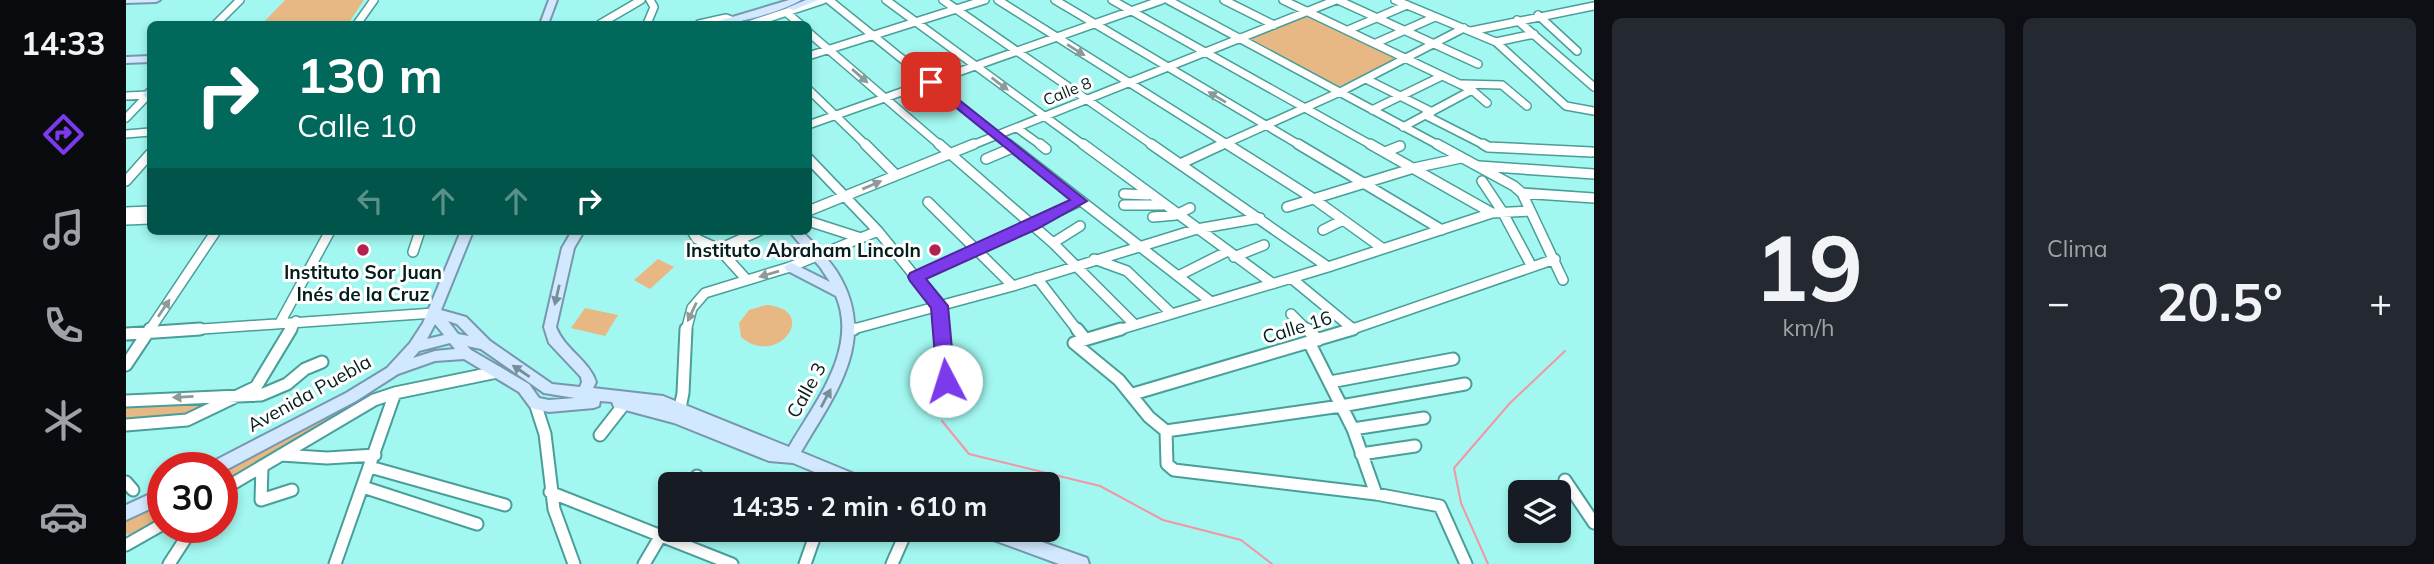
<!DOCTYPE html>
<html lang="es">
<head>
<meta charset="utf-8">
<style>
  body { margin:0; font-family:Mulish,sans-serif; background:#242831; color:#f1f3f6; height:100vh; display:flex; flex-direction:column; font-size:26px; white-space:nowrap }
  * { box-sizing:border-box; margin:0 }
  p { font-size:23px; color:#9ea1a6 }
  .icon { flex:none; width:38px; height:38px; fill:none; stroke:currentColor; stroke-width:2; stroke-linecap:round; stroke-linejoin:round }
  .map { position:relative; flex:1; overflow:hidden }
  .side { display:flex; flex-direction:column; gap:18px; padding:18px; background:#0d0f14; width:840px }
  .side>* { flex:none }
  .hud { position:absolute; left:21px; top:21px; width:665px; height:214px; border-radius:10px; box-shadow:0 4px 10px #0003; background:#00695c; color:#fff; overflow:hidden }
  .buttons { position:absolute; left:1382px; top:480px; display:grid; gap:14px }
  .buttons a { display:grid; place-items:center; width:63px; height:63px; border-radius:10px; background:#171b24; box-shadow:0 4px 10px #0003; font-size:35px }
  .speed { position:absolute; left:21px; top:452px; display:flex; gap:14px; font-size:35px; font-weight:700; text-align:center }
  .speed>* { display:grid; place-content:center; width:91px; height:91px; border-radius:50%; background:#171b24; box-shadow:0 4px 10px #0003; line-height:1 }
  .speed .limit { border:10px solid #d22; background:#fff; color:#111 }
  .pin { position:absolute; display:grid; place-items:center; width:60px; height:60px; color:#fff; margin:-30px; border-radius:14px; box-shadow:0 4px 10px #0006 }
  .me { position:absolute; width:77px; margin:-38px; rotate:355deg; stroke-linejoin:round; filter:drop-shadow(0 0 5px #0008) }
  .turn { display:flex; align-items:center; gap:24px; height:147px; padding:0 35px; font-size:32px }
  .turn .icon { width:91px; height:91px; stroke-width:2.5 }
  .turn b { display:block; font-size:49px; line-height:60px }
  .lanes { display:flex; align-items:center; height:66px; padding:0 35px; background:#0003; justify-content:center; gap:35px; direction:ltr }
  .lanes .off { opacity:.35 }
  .big { font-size:52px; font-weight:700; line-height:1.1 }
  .side .tile { flex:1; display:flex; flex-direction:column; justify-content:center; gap:10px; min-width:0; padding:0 24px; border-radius:10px; background:#242831 }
  .side .dial { align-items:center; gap:0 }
  .dial b { font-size:91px; line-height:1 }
  .heat { display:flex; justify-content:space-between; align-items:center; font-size:38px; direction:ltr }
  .side .tiles { flex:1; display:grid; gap:18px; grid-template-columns:repeat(2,1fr) }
  .trip { position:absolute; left:532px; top:472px; width:402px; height:70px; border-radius:10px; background:#171b24; box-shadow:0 4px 10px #0003; font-weight:700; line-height:70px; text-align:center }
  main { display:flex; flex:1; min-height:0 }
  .tabs { display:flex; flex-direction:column; width:126px; justify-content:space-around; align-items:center; background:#090b0e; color:#9ea1a6 }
  .tabs .icon { width:49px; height:49px }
  .tabs .current { color:#7c3aed }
  .tabs b { font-size:32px; color:#f1f3f6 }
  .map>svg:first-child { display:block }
</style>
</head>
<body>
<main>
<nav class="tabs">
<b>14:33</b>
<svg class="icon current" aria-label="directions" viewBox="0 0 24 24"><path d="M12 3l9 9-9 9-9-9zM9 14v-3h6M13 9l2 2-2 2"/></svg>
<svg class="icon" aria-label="music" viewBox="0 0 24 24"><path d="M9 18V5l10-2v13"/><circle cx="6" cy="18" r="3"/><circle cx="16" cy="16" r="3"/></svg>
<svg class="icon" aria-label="phone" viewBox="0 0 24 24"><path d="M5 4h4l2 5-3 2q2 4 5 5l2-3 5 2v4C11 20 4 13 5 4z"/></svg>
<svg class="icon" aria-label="climate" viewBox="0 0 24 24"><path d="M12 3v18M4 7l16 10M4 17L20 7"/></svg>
<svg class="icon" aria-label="car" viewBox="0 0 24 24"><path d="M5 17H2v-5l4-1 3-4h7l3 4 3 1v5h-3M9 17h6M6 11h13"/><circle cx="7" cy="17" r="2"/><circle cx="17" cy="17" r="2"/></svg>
</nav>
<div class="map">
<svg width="1468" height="564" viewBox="0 0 1468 564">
  <rect width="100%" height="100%" fill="#a2f7f0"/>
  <!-- green -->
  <path fill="#e7b883" d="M159 0H238L222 24H136Z
    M1184 13 1278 57 1212 87 1119 39Z
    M532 259 548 267 524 289 508 280Z
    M640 305C695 309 652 369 615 337L613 323 623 310Z
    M459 308 492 315 479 336 445 328Z
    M84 399C68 423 26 418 0 420V405Z
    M232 400 146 457 96 486V469Z
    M37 500V520L11 535 0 534V519Z"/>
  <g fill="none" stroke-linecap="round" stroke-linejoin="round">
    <!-- stream -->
    <path stroke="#f296a5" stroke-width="2" d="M816 421 843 454 974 486 1037 520 1115 540 1146 564
      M1362 564 1335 503 1328 468 1384 403 1439 351"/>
    <!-- minor-far2 casing -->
    <g stroke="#499e99" stroke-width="10">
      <path id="minor-far2" d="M703 0 884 146
        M760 0 959 146
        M817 0 1028 146
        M872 0 1104 146
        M929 0 1175 146
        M986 0 1247 146
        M1042 0 1314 146
        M1098 0 1148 25
        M1157 0 1346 90 1361 103
        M1212 0 1352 64
        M1269 0 1370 42 1440 106 1468 111
        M661 13 674 24
        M1412 15 1451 51
        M1391 20 1468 87
        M90 24 114 0
        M231 24 248 0
        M474 24 515 0
        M521 24 528 7 524 0
        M573 24 600 18 615 24
        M625 24 697 0
        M1222 30 1281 5
        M1345 31 1468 6
        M682 32 815 146
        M1370 42 1408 34
        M1250 43 1309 17
        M682 56 859 0
        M1240 79 1306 112
        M1336 84 1376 85 1401 106
        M682 89 741 146
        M0 96 22 95
        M1246 110 1316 76
        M1299 115 1360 146
        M0 118 22 95
        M682 125 1036 0
        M1277 127 1346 90
        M891 128 916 146
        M0 134 24 132
        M844 146 1210 0
        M1094 146 1214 92 1338 28"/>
    </g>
    <!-- minor-far1 casing -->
    <g stroke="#499e99" stroke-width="12">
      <path id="minor-far1" d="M739 144 770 175
        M813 144 927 243 1009 325
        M882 144 1084 301
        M914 144 920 149
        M957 144 1146 283
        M1025 144 1202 267
        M1101 144 1188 199 1256 248
        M1172 144 1316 230
        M1244 144 1366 213
        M1311 144 1388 186 1396 193 1437 280
        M1357 144 1362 147 1466 152
        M1259 152 1274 146
        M682 158 752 231 813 306 815 331
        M860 159 886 148
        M1054 164 1097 144
        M1353 166 1468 174
        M0 181 24 154
        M1356 181 1376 211 1406 267
        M1396 193 1468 198
        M998 194 1022 195
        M802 202 887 286
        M998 205H1036
        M1161 207 1288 168 1335 158
        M682 211 848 144
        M0 212 24 211
        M1027 217 1050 215 1064 208
        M0 220 24 219
        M682 221 735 238
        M1197 230 1217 220
        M566 231 571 239 593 249 621 280
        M927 243 954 226
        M593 249 633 231
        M287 252 294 231
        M1108 257 1138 245
        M968 259 1001 271 1045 313
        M1052 276 1100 252
        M790 277 954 201
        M911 278 952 331
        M1165 278 1227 329
        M1165 314 1182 331
        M155 321 204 231
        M724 330 887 286 1071 229 1134 218
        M23 331 90 231
        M48 331 308 313
        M164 331 170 321
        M560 331 566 308 579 293 664 267 752 231
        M989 331 1202 267 1366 213 1404 211
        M1221 331 1429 259"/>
    </g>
    <!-- minor casing -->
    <g stroke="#499e99" stroke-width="15">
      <path id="minor" d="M815 329 820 381
        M951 329 959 339
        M995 329 948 343 993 380 1023 417 1040 431
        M1181 329 1192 340
        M724 330 728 329
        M0 334 74 329
        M1183 342 1227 429 1250 494
        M0 365 24 329
        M1204 382 1327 359
        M1339 384 1215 406 1040 431 1041 464 1048 470 1250 494 1314 506 1340 564
        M1007 394 1227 329
        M0 401 135 395 161 384 179 369 196 362
        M409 403 419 434 428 509 448 564
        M553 413 557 393 560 329
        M0 425 61 420 130 387 165 329
        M1227 429 1298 418
        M474 435 499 403
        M1235 454 1289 446
        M155 455 201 458 249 455
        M136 466 135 500 166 490
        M244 467 379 505
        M1439 480 1468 523
        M0 482 7 490
        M566 485 571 476
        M237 487 351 524
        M96 490 248 400 269 393 371 372
        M424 492 606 564
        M0 545 37 524
        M43 564 67 527
        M209 564 269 393
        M518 564 544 520
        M679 564 691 530
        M766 564 781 530"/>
    </g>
    <!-- major casing -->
    <g stroke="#7697af" stroke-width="4">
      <path id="major" d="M0 0H34L30 2 0 3Z
        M423 0H431L422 24H414Z
        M663 0H675C656 12 605 26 583 24Z
        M680 0H692L668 10 661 8Z
        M24 56V62L0 63V57Z
        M24 89V97H19L17 95 21 90Z
        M335 231H347L315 310 340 317 364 341 426 384 454 387 456 382 455 377 423 343 418 327 436 248 446 231H458L448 248 430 327C438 349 463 360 470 382L467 388 537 396 663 447C688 404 733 349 710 296L660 270 658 267 664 263 668 264 704 282 694 267 663 231H676C688 244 701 257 711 272 753 339 709 394 675 452L743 480 746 485H720L667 463 643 461 548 423 488 407 486 402 474 401 473 406 468 408 423 412 409 409 404 407 393 392 338 359 309 361 272 374 230 401 96 472V467H84L86 462 220 393 261 368 284 343 297 323ZM322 321 331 324 343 336 332 334ZM309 324 318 335 301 339ZM324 343 329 349 309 351 287 358 293 351ZM341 346 355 349 418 393 449 398 423 400 413 398 403 384 345 350Z
        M37 488V503L0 520V505Z
        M852 530H882L961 558 963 564H933L854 535Z"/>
    </g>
    <!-- minor-far2 -->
    <use href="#minor-far2" stroke="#fff" stroke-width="7"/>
    <!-- minor-far1 -->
    <use href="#minor-far1" stroke="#fff" stroke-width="9"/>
    <!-- minor -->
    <use href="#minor" stroke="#fff" stroke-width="11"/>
    <!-- major -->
    <use href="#major" fill="#d2e8fe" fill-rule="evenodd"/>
  </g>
  <!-- one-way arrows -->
  <defs><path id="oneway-solid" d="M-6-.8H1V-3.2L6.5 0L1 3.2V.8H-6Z" transform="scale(1.75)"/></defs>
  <g fill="#8e9a99">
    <use href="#oneway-solid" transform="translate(950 50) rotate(32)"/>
    <use href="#oneway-solid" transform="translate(734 76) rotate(41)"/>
    <use href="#oneway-solid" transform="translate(874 84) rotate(37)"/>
    <use href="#oneway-solid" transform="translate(1091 97) rotate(-149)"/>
    <use href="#oneway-solid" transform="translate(746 185) rotate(-23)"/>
    <use href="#oneway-solid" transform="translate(643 274) rotate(164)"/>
    <use href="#oneway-solid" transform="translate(38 308) rotate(-56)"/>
    <use href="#oneway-solid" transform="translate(566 312) rotate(115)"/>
    <use href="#oneway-solid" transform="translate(57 397) rotate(177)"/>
  </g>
  <g fill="#758e99">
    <use href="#oneway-solid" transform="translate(431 295) rotate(103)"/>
    <use href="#oneway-solid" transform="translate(395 371) rotate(-146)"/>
    <use href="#oneway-solid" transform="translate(700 398) rotate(-62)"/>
  </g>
  <!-- route -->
  <path fill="#7c3aed" stroke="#51269a" stroke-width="2" d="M805 78 961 201 911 229 800 279 822 306 829 381 826 386 820 388 814 386 811 381 805 308 784 281 782 277 784 273 944 200 801 84 799 82Z"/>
  <!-- markers -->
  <g fill="#b3224e" stroke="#fff" stroke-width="2.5">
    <circle cx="237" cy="250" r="7"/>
    <circle cx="809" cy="250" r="7"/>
  </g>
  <g text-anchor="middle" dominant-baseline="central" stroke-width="6" stroke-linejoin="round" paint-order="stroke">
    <!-- far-street labels -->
    <g font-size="16" fill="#041f1d" stroke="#fff">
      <text transform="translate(941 91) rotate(-22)">Calle 8</text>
    </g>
    <!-- poi labels -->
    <g font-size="19" font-weight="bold" fill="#041f1d" stroke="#fff" text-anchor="end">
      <text x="795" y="250">Instituto Abraham Lincoln</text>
      <text x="237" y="272" text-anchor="middle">Instituto Sor Juan<tspan x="237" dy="22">Inés de la Cruz</tspan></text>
    </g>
    <!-- street labels -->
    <g font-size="19" fill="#041f1d" stroke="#fff">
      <text transform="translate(1171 327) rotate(-17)">Calle 16</text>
      <text transform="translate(680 390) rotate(-61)">Calle 3</text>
      <text transform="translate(183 393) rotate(-29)">Avenida Puebla</text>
    </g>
  </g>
</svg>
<div class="buttons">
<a><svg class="icon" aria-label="layers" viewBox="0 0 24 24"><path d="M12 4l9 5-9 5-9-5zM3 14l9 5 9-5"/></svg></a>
</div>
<div class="speed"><div class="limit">30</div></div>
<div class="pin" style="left:805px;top:82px;background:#d93025"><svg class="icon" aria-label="arrive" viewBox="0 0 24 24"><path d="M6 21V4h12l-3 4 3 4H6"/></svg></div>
<svg class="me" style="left:820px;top:381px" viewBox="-20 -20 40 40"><circle r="19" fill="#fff"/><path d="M0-13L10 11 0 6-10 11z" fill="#7c3aed"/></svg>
<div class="trip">14:35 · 2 min · 610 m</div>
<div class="hud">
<div class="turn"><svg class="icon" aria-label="right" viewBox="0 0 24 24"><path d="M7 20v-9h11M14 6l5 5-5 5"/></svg><div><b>130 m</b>Calle 10</div></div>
<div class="lanes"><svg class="icon off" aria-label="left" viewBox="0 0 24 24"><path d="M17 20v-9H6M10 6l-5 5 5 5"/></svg><svg class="icon off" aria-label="ahead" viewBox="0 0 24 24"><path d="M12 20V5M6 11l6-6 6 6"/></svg><svg class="icon off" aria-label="ahead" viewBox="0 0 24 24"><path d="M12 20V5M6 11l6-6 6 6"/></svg><svg class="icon" aria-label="right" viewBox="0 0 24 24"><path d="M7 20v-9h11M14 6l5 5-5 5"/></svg></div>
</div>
</div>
<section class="side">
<div class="tiles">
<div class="tile dial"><b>19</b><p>km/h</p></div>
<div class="tile"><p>Clima</p>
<div class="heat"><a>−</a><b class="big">20.5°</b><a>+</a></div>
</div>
</div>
</section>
</main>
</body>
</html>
